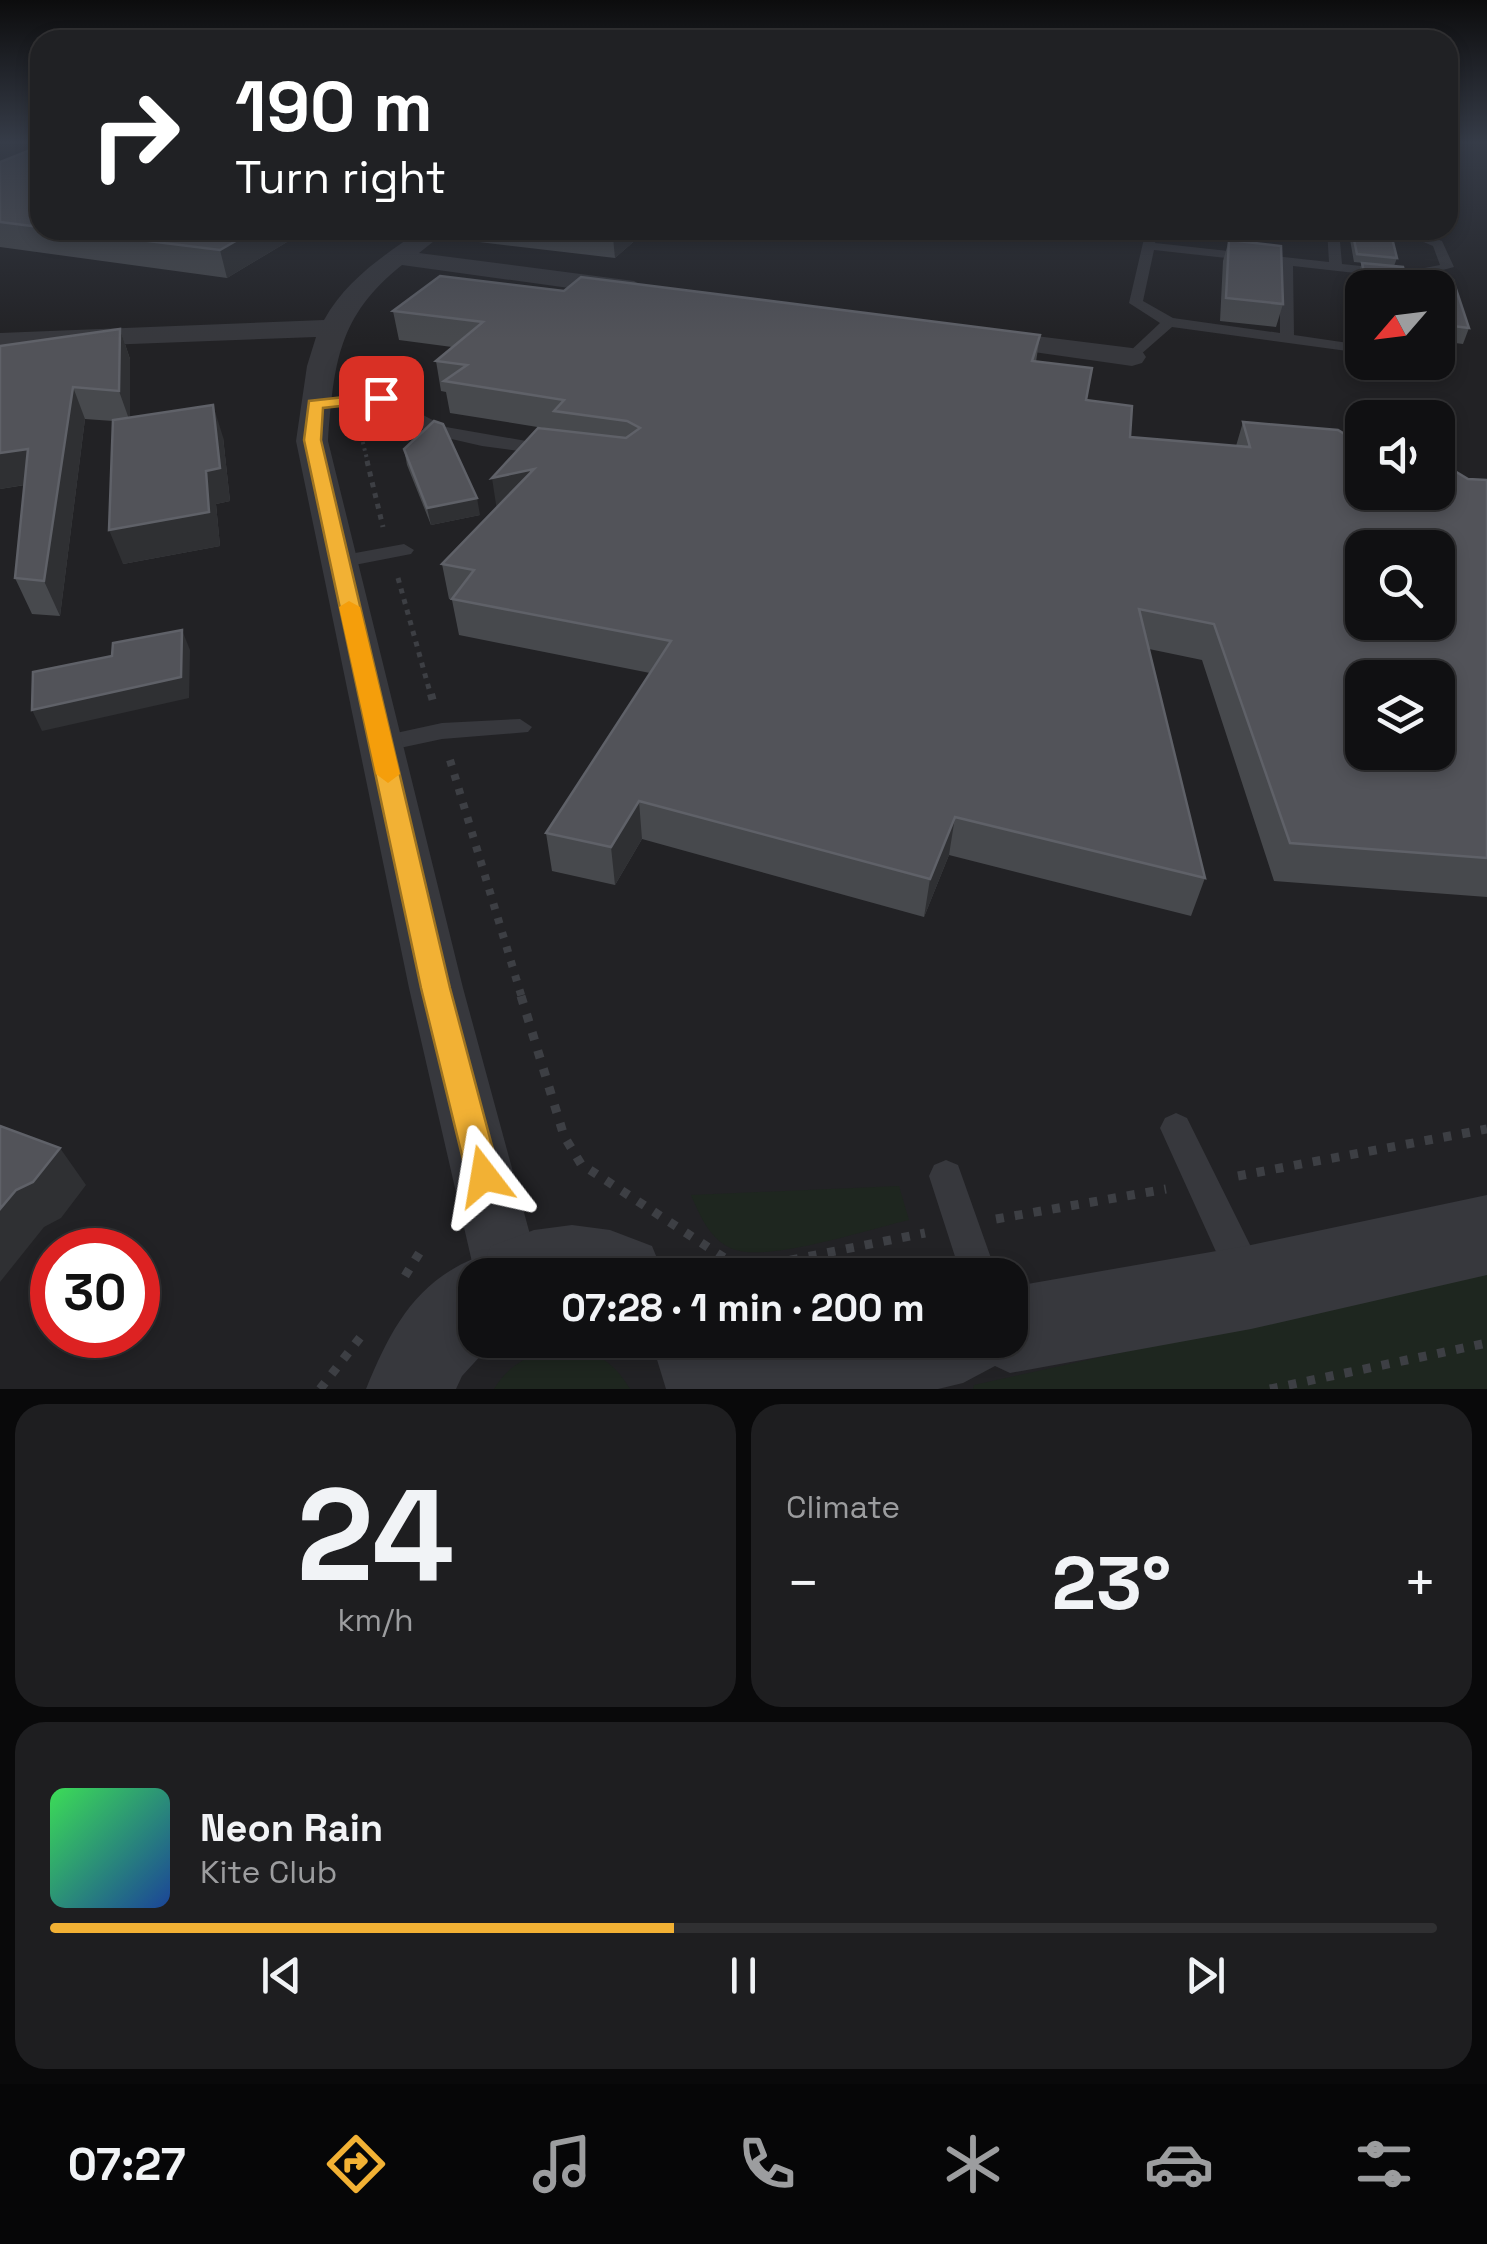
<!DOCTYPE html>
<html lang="en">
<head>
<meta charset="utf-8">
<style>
  body { margin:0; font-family:"Space Grotesk",sans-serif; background:#1e1e20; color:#f1f3f6; height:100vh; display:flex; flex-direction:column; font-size:38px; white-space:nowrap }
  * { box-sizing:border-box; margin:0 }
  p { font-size:32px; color:#9c9d9f }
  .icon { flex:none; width:55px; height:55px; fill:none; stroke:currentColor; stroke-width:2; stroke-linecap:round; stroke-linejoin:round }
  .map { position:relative; height:1389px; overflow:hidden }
  .panel { display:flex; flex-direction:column; gap:15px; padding:15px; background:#09090a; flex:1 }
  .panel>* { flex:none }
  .hud { position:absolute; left:30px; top:30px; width:1428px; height:210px; border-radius:30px; box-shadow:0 5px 15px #0003,0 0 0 2px #303032; background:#202124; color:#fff; overflow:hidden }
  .needle { width:65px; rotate:242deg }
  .controls { position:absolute; left:1345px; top:270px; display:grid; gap:20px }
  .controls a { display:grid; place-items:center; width:110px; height:110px; border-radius:20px; background:#101012; box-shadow:0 5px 15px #0003,0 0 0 2px #303032; font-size:50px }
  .speed { position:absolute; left:30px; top:1228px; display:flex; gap:20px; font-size:50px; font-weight:700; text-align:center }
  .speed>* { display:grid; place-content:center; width:130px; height:130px; border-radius:50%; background:#101012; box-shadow:0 5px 15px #0003,0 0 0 2px #303032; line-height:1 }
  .speed .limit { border:15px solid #d22; background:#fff; color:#111 }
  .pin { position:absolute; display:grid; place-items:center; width:85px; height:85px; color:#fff; margin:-42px; border-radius:20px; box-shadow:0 5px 15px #0006 }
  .me { position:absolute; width:110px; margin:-55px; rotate:346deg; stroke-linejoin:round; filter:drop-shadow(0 0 8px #0008) }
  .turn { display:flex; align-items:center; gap:35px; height:210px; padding:0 40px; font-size:45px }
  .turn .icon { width:130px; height:130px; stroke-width:2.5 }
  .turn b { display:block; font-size:70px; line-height:85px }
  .big { font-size:75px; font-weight:700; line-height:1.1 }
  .panel .card { flex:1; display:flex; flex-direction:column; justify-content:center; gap:15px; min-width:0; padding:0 35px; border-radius:30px; background:#1e1e20 }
  .panel .dial { align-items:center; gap:0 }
  .dial b { font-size:130px; line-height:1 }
  .song { display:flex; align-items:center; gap:30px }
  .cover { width:120px; height:120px; border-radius:15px; background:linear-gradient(135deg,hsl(130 70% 55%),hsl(220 70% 35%)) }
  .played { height:10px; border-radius:5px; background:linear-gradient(90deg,#f2b134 45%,#303032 45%) }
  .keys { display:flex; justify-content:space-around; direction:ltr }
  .heat { display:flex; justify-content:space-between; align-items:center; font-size:55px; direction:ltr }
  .panel .tiles { flex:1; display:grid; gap:15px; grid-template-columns:1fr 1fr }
  .card:last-child { grid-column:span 2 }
  .trip { position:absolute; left:458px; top:1258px; width:570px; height:100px; border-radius:30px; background:#101012; box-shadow:0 5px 15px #0003,0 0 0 2px #303032; font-weight:700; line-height:100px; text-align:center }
  .dock { display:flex; height:160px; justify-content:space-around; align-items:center; background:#060607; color:#9c9d9f }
  .dock .icon { width:70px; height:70px }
  .dock .selected { color:#f2b134 }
  .dock b { font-size:45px; color:#f1f3f6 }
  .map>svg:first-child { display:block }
</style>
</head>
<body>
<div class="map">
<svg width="1487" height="1389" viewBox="0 0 1487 1389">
  <rect width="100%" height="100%" fill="#161618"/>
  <!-- built -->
  <path fill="#222225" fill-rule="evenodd" d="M40 144V230H1448V144H1487V1389H0V145ZM1362 288H1438V362H1362ZM1362 418H1438V492H1362ZM1362 548H1438V622H1362ZM1362 678H1438V752H1362ZM52 1250H138V1335H52ZM475 1275H1010V1340H475Z"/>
  <!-- green -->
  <path fill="#1e261f" d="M899 1186 909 1220C869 1229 767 1263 733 1249 710 1240 700 1216 691 1195Z
    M1487 1272V1389H973L974 1385Z
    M572 1346C600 1354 615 1364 630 1389H494C511 1360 540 1349 572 1346Z"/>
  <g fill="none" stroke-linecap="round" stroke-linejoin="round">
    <!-- path-far3 -->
    <path stroke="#3d3f44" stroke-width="4" stroke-dasharray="2.5 4" stroke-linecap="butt" d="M358 423 368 463"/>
    <!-- path-far2 -->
    <path stroke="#3d3f44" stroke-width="5" stroke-dasharray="5 6" stroke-linecap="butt" d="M367 461 383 527
      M398 578 431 696"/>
    <!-- path-far1 -->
    <path stroke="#3d3f44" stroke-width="8" stroke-dasharray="6 9" stroke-linecap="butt" d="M431 694 434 705
      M450 760 522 998"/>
    <!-- path -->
    <path stroke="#3d3f44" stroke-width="9" stroke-dasharray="8 11" stroke-linecap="butt" d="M521 996 564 1136 581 1164 726 1259 761 1266 925 1233
      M1238 1176 1487 1129
      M996 1219 1166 1189
      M405 1276 423 1247
      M320 1389 366 1330
      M1270 1389 1487 1343"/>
    <!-- service -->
    <path fill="#37383d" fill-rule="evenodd" d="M1146 230H1158L1155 243 1329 262 1327 230H1339L1342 264 1409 271 1440 265 1433 246 1395 230H1412L1442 241 1454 267 1409 279 1293 266 1294 335 1362 345V353L1172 327 1132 362 1124 357 1127 354 1160 323 1129 303ZM1154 250 1280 264V333L1173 318 1143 301Z
      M381 393 446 427 549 445 558 450 549 455 482 446 434 435 378 403 315 409 307 404 315 399Z
      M404 544 414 550 411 554 339 568 329 562 339 556Z
      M520 719 532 727 528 732 442 739 381 752 369 744 373 738 442 723Z
      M1176 1113 1187 1118 1258 1261 1263 1274 1258 1287 1245 1292 1232 1287 1160 1128 1165 1118Z
      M946 1160 958 1165 997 1275H961L929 1176 934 1165Z"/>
    <!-- minor -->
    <path fill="#37383d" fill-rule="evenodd" d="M421 230H448L419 253 634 281 647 289 634 297 402 265C338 316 334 363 328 441L463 988 541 1275H475L409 988 296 441 307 366 316 337 0 349V333L324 320C346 280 384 255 421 230Z
      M981 329 1132 348 1142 351 1146 357 1142 363 1132 366 971 343 967 337Z"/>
    <!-- tertiary -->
    <path fill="#37383d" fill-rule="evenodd" d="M1487 1195V1275L1251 1329 1010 1373 995 1366 963 1383 938 1389H666L651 1340H737L738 1343 1010 1340V1287L1251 1245Z
      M572 1225 610 1230 652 1246 664 1275H475V1340H495L462 1376 456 1389H366C390 1331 414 1283 475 1258L484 1262 491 1246 534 1230Z"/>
  </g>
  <!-- wall -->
  <path fill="#47494d" d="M40 146V230H307L227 278 0 247V162Z
    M477 230H647L615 258 479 242Z
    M1350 230H1390L1397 258 1394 266 1354 262 1349 234Z
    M1229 240 1283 304 1276 327 1220 321 1223 261Z
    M1362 263 1403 267 1405 275 1453 280 1469 328 1463 344 1447 342 1443 352H1438V288H1362V301L1357 277Z
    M564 291 1040 335 1036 362 1086 400 1130 437 1236 446 1243 422 1362 492 1468 479 1487 480V897L1274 881 1202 660 1149 649 1205 878 1191 916 949 855 924 917 642 839 615 885 552 871 546 833 650 673 459 635 452 600 449 599 442 564 496 508 556 430 450 413 446 392 441 391 436 361 452 347 399 340 393 311Z
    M120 329 130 359V417L223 437 230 501 216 504 220 546 123 564 113 421 85 419 60 616 32 614 15 578 25 485 0 489V346Z
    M404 449 480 515 431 525 407 465Z"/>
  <!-- shaded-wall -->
  <path fill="#2f3033" d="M255 230H307L227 278 220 250Z
    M622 230H647L615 258 613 237Z
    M120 329 130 359V422L119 391Z
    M73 387 85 419 60 616 44 581Z
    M213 405 223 437 230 501 216 504 220 546 123 564 109 530 206 471Z
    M28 449 42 482 0 489V453Z
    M534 469 497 511 492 478Z
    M477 498 480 515 431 525 427 508Z
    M182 630 190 650 189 698 42 731 32 710Z
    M639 801 642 839 615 885 611 847Z
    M955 817 949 855 924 917 930 879Z
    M60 1148 86 1185 61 1218 44 1227 0 1282V1209L16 1190Z"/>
  <!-- building -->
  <path fill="#525359" stroke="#5f6168" stroke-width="2.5" fill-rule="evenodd" d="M40 146V227L0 222V162Z
    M60 230H255L220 250Z
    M551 230H622L613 237Z
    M1352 230H1390L1397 258 1357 254Z
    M1229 240 1281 246 1283 304 1226 298Z
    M1362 263 1403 267 1405 275 1453 280 1469 328 1445 325 1449 337 1438 336V288H1368Z
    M440 276 564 291 581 277 1040 335 1032 361 1092 368 1086 400 1132 406 1130 437 1250 447 1243 422 1338 430 1362 445V492H1438V461L1468 479 1487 480V858L1290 843 1214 624 1139 609 1205 878 955 817 930 879 639 801 611 847 546 833 671 641 452 599 474 570 442 564 534 469 492 478 538 428 626 438 640 428 627 421 554 411 564 400 444 381 467 365 436 361 483 322 393 311ZM1362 548H1438V622H1362ZM1362 678H1438V752H1362Z
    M120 329 119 391 73 387 44 581 15 578 28 449 0 453V346Z
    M213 405 220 468 206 471 209 512 109 530 113 420Z
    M434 421 443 424 477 498 427 508 404 449Z
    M182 630 181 677 32 710 33 672 112 656 113 643Z
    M0 1126 60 1148 33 1182 16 1190 0 1209Z"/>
  <!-- sky -->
  <linearGradient id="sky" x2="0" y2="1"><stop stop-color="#0c0c0d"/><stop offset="0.42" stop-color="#363c48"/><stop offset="1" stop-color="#363c48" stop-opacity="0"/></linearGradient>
  <rect width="1487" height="339" fill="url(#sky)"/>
  <!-- route -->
  <path fill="#f2b134" stroke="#9d7322" stroke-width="2.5" d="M381 393 387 394V401L323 408 321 440 450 988 500 1176 495 1187 484 1192 472 1187 467 1176 421 988 304 440 309 401Z"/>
  <!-- slow -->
  <path fill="#f59e0b" d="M349 601 360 607 400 774 388 783 376 774 339 607Z"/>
</svg>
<div class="controls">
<a><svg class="needle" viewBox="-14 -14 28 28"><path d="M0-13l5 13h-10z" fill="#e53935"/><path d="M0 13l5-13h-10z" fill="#9c9d9f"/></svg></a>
<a><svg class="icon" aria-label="sound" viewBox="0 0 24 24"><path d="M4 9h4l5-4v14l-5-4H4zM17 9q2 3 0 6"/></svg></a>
<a><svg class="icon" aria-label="search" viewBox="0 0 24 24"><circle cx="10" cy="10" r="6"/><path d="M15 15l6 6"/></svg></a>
<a><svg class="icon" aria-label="layers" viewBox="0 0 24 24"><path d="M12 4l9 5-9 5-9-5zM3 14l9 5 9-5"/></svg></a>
</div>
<div class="speed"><div class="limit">30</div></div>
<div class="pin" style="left:381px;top:398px;background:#d93025"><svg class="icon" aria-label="arrive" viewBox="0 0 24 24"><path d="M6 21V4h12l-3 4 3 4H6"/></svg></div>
<svg class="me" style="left:484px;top:1176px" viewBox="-20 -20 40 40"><path d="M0-17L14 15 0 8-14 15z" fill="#f2b134" stroke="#fff" stroke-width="4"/></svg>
<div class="trip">07:28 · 1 min · 200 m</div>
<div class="hud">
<div class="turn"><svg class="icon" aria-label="right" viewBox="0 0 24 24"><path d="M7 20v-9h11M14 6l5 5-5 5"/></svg><div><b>190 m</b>Turn right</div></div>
</div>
</div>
<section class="panel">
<div class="tiles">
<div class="card dial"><b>24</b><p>km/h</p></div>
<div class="card"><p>Climate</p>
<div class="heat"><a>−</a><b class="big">23°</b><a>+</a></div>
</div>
<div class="card">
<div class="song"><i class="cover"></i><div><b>Neon Rain</b><p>Kite Club</p></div></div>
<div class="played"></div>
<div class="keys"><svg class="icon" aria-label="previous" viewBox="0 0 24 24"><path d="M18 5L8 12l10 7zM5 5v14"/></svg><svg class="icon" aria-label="pause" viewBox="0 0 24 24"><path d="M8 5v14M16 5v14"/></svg><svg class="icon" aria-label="next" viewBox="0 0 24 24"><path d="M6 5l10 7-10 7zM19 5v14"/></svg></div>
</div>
</div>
</section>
<nav class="dock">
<b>07:27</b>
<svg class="icon selected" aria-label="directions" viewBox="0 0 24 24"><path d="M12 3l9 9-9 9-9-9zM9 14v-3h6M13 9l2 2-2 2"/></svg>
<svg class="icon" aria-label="music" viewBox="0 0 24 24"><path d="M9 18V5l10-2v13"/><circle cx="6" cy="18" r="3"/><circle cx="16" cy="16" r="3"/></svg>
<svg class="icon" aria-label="phone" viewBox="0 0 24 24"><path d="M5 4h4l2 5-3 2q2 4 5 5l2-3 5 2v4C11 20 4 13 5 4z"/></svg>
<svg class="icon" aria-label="climate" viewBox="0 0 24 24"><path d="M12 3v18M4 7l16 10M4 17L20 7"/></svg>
<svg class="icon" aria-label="car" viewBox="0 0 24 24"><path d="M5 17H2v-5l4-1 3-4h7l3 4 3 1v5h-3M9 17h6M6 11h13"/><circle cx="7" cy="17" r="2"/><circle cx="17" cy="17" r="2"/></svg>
<svg class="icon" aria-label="filters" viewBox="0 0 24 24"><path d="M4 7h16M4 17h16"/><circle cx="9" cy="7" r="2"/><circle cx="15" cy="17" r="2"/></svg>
</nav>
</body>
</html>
